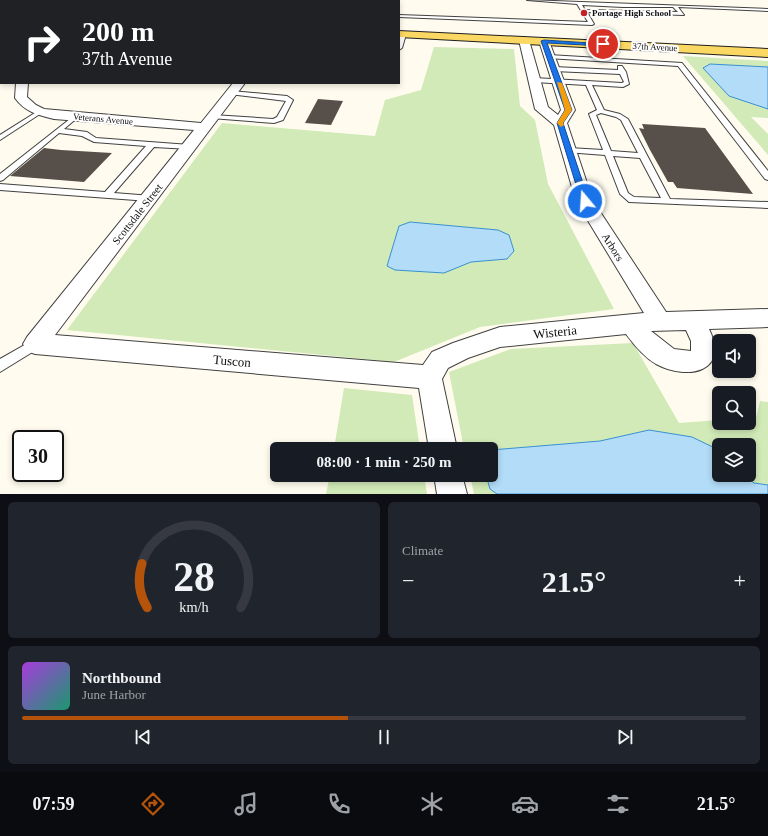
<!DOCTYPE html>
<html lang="en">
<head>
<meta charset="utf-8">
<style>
  body { margin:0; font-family:Georgia,serif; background:#20242c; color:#f1f3f6; height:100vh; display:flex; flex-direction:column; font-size:15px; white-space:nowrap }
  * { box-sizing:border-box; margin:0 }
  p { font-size:13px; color:#9ea1a6 }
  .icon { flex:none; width:22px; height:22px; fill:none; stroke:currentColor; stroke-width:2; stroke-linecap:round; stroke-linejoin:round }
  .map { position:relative; height:494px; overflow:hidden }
  .panel { display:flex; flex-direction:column; gap:8px; padding:8px; background:#0d0f14; flex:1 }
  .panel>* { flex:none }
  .guide { position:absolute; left:0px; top:0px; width:400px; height:84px; box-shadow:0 2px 6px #0003; background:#202124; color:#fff; overflow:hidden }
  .buttons { position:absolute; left:712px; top:334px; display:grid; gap:8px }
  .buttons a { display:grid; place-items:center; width:44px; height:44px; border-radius:6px; background:#171b24; box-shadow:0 2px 6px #0003; font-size:20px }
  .speed { position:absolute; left:12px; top:430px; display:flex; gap:8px; font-size:20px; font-weight:700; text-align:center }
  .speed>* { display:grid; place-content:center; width:52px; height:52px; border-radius:50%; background:#171b24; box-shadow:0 2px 6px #0003; line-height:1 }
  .speed .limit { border:2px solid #111; border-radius:6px; background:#fff; color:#111 }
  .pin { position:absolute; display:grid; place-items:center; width:34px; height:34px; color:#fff; margin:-17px; border:2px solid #fff; border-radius:50%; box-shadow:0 1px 4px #0007 }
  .me { position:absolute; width:44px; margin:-22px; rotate:342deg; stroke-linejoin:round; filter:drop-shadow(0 0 3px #0008) }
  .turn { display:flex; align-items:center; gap:14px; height:84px; padding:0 16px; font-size:18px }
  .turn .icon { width:52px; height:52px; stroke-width:2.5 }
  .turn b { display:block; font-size:28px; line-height:34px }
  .big { font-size:30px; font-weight:800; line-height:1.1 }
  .panel .tile { flex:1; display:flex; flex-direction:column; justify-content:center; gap:6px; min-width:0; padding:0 14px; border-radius:6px; background:#20242c }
  .panel .dial { align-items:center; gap:0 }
  .dial svg { height:104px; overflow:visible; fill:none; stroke:#363941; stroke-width:7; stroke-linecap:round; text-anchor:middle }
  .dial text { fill:#f1f3f6; stroke:none }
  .song { display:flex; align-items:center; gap:12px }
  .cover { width:48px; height:48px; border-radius:6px; background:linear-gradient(135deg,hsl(280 70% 55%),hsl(160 70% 35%)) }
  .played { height:4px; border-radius:2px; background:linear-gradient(90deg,#b45309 45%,#363941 45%) }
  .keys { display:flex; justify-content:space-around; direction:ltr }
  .heat { display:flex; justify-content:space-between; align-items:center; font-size:22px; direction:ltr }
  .panel .tiles { flex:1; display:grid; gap:8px; grid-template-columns:1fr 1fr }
  .tile:last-child { grid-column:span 2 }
  .trip { position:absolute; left:270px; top:442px; width:228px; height:40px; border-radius:6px; background:#171b24; box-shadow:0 2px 6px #0003; font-weight:800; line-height:40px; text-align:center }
  .tab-bar { display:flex; height:64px; justify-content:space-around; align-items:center; background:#090b0e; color:#9ea1a6 }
  .tab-bar .icon { width:28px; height:28px }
  .tab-bar .on { color:#b45309 }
  .tab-bar b { font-size:18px; color:#f1f3f6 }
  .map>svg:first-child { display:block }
</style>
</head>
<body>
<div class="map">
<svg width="768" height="494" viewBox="0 0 768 494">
  <rect width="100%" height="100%" fill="#fffcef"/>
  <!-- green -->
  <path fill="#d1eab7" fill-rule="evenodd" d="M434 47 514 49 520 106 535 120 548 184 614 309 480 327 394 362 67 330 222 123 375 136 385 100 421 90ZM410 222 498 230 509 235 507 259 471 262Z
    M683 56 768 61V67L710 65 729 96 768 109V118L751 117 768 134V155Z
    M633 343 679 423 719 420V423H749V419L756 418 760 401 768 402V485L754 483 743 475H749V445H719V450L692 437 649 430 600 441 491 450 464 449 449 372 511 349Z
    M344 388 412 395 420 449H334Z
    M330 475H424L427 494H326Z
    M470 475H486L490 489 497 494H474Z"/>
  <!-- water -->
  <path fill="#b2dcf7" stroke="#3890d0" d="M710 64 768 67V109L729 96 703 68Z
    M410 222 498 230 509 235 514 251 507 259 471 262 444 273 395 270 387 266 399 226Z
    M649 430 692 437 719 450V475H743L754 483 768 485V494H497L490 489 486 475H491V450L600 441Z"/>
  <!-- building -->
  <path fill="#574f4a" d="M318 99 343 101 331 125 305 123Z
    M642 124 705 128 753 194 677 188 673 182H668L650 150 639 128 644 129Z
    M44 148 61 150 112 153 84 182 10 176Z"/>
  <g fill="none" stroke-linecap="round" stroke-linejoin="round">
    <!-- service casing -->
    <g stroke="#414141" stroke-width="2">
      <path id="service" d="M108 0H133L134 1H109Z
        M160 0H165L160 1Z
        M297 0H302L297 1Z
        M348 0H352V1H348Z
        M527 0 768 9V11L678 7 684 15 587 12 594 24 592 25 399 17V15L588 22 577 4ZM582 5 623 7H673L678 12 585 10Z
        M0 24H1V28H0Z
        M403 32 406 34 402 48 399 50 400 34Z
        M0 50H1V54H0Z
        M549 55 682 63 768 171V180L765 179 678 66 547 58 546 57Z
        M0 59H1V63H0Z
        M618 66H622L626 72 629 84 623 87 592 85 604 110 620 114 628 119 670 199 768 202V208L629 202 620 194 605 155 566 152 565 150 569 148 603 150 589 114 597 110 586 85 534 82 531 80 534 78 622 83 624 82 620 74 554 71 551 69 554 67 618 70ZM601 113 616 117 621 120 638 153 611 151 596 115ZM613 156 640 158 661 198 634 197 628 193Z
        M231 91 287 96 293 100 283 120 274 123 211 118V116L213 115 273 119 277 117 286 101 229 94V92Z
        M38 111 43 112 0 140V135Z
        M75 115 77 116V118L64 129 87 132 96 138 190 145 194 147 190 149 154 147 114 193 152 196 153 198 149 201 0 190V184L105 192 146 146 94 142 82 136 59 133 3 180 0 181V174Z
        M35 339 39 340 41 344 39 348 0 372V359Z"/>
    </g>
    <!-- minor casing -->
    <g stroke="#414141" stroke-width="2">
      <path id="minor" d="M8 0H18L8 1Z
        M524 37 529 40 548 107 558 115 561 110 539 41 544 38 549 41 575 110 567 123 593 201 666 312 768 309V327L709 329C730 372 688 381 656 364 644 357 634 345 626 334L500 347 468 358 448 368 442 379 457 449H429L419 388 35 354 27 351 23 344 27 337 194 130 54 119C38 115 25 112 15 98L16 83H28L27 97 36 105 44 109 201 123 233 83H245L55 335 423 365 432 352 453 343 500 327 644 313 576 201 554 125 535 109 519 40ZM686 330 691 341V351L674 349 651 331Z
        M0 68H1V74H0Z
        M434 475H462L467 494H437Z"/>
    </g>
    <!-- primary casing -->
    <g stroke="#1f1f1f" stroke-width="2">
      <path id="primary" d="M0 11H1V17H0Z
        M399 31 768 49V57L399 37Z"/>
    </g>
    <!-- service -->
    <use href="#service" fill="#fff" fill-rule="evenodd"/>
    <!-- minor -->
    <use href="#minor" fill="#fff" fill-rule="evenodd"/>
    <!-- primary -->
    <use href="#primary" fill="#fbd863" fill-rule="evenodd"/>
  </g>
  <!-- route -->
  <path fill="#1a73e8" stroke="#114b97" d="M544 40 606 44 603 46 547 43 572 110 563 123 589 201 585 204 581 201 557 123 565 110 541 41Z"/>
  <!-- slow -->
  <path fill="#f59e0b" d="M557 82 562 83 572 110 563 123 564 125 561 127 557 123 565 110Z"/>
  <!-- markers -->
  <circle fill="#c12328" stroke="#fff" stroke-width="1.5" cx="584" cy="13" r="4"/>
  <g text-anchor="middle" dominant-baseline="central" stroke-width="4" stroke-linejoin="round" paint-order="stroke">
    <!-- far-poi labels -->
    <g font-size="9" font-weight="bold" fill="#0e0e0e" stroke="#fff" text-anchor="start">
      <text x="592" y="13">Portage High School</text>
    </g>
    <!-- far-street labels -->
    <g font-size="9" fill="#0e0e0e" stroke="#fff">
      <text transform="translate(655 47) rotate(3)">37th Avenue</text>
      <text transform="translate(103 119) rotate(5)">Veterans Avenue</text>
    </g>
    <!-- street labels -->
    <g font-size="11" fill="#0e0e0e" stroke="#fff">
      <text transform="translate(137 214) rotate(-52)">Scottsdale Street</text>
      <text transform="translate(613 247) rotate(58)">Arbors</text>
    </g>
    <!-- near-street labels -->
    <g font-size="13" fill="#0e0e0e" stroke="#fff">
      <text transform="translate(555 332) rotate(-6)">Wisteria</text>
      <text transform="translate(232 361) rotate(5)">Tuscon</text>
    </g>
  </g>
</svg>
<div class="buttons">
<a><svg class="icon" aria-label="sound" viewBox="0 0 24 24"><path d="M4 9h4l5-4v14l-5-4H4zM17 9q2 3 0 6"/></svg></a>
<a><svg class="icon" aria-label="search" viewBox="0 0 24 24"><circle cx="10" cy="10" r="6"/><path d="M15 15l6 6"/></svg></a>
<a><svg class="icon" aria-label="layers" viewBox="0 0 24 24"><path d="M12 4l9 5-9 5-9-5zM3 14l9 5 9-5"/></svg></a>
</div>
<div class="speed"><div class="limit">30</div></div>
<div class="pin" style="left:603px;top:44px;background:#d93025"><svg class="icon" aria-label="arrive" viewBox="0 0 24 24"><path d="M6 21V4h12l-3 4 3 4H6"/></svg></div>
<svg class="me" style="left:585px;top:201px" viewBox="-20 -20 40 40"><circle r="17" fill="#1a73e8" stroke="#fff" stroke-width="3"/><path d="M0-11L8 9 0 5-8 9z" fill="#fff"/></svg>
<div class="trip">08:00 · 1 min · 250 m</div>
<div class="guide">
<div class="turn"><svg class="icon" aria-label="right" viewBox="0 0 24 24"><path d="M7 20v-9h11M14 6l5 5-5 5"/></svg><div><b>200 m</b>37th Avenue</div></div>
</div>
</div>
<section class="panel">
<div class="tiles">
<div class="tile dial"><svg viewBox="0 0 100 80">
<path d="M14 69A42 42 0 1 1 86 69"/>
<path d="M14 69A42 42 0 0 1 10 35" stroke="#b45309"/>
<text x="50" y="56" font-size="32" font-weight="700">28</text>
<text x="50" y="72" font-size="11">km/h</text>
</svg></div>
<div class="tile"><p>Climate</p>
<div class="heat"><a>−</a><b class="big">21.5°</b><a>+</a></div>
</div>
<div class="tile">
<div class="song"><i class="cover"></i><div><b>Northbound</b><p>June Harbor</p></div></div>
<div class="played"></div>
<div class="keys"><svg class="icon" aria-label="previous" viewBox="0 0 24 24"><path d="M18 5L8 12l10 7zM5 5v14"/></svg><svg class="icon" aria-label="pause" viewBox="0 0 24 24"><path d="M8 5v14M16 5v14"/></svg><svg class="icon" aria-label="next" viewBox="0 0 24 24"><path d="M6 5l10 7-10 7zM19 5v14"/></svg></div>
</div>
</div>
</section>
<nav class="tab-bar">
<b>07:59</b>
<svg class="icon on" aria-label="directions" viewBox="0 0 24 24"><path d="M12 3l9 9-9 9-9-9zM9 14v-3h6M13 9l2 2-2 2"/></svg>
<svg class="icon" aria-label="music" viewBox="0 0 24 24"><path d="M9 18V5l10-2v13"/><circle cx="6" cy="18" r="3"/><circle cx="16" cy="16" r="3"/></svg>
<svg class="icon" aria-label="phone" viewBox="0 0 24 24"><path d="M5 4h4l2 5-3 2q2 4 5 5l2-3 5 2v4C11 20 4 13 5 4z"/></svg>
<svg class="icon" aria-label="climate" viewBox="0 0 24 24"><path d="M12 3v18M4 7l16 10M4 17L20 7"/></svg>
<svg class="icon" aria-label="car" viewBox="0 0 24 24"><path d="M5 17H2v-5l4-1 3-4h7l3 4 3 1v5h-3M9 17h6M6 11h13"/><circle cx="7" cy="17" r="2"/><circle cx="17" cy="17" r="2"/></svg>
<svg class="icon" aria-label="filters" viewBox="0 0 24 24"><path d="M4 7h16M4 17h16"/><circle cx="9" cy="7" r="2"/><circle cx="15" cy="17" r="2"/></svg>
<b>21.5°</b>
</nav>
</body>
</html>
